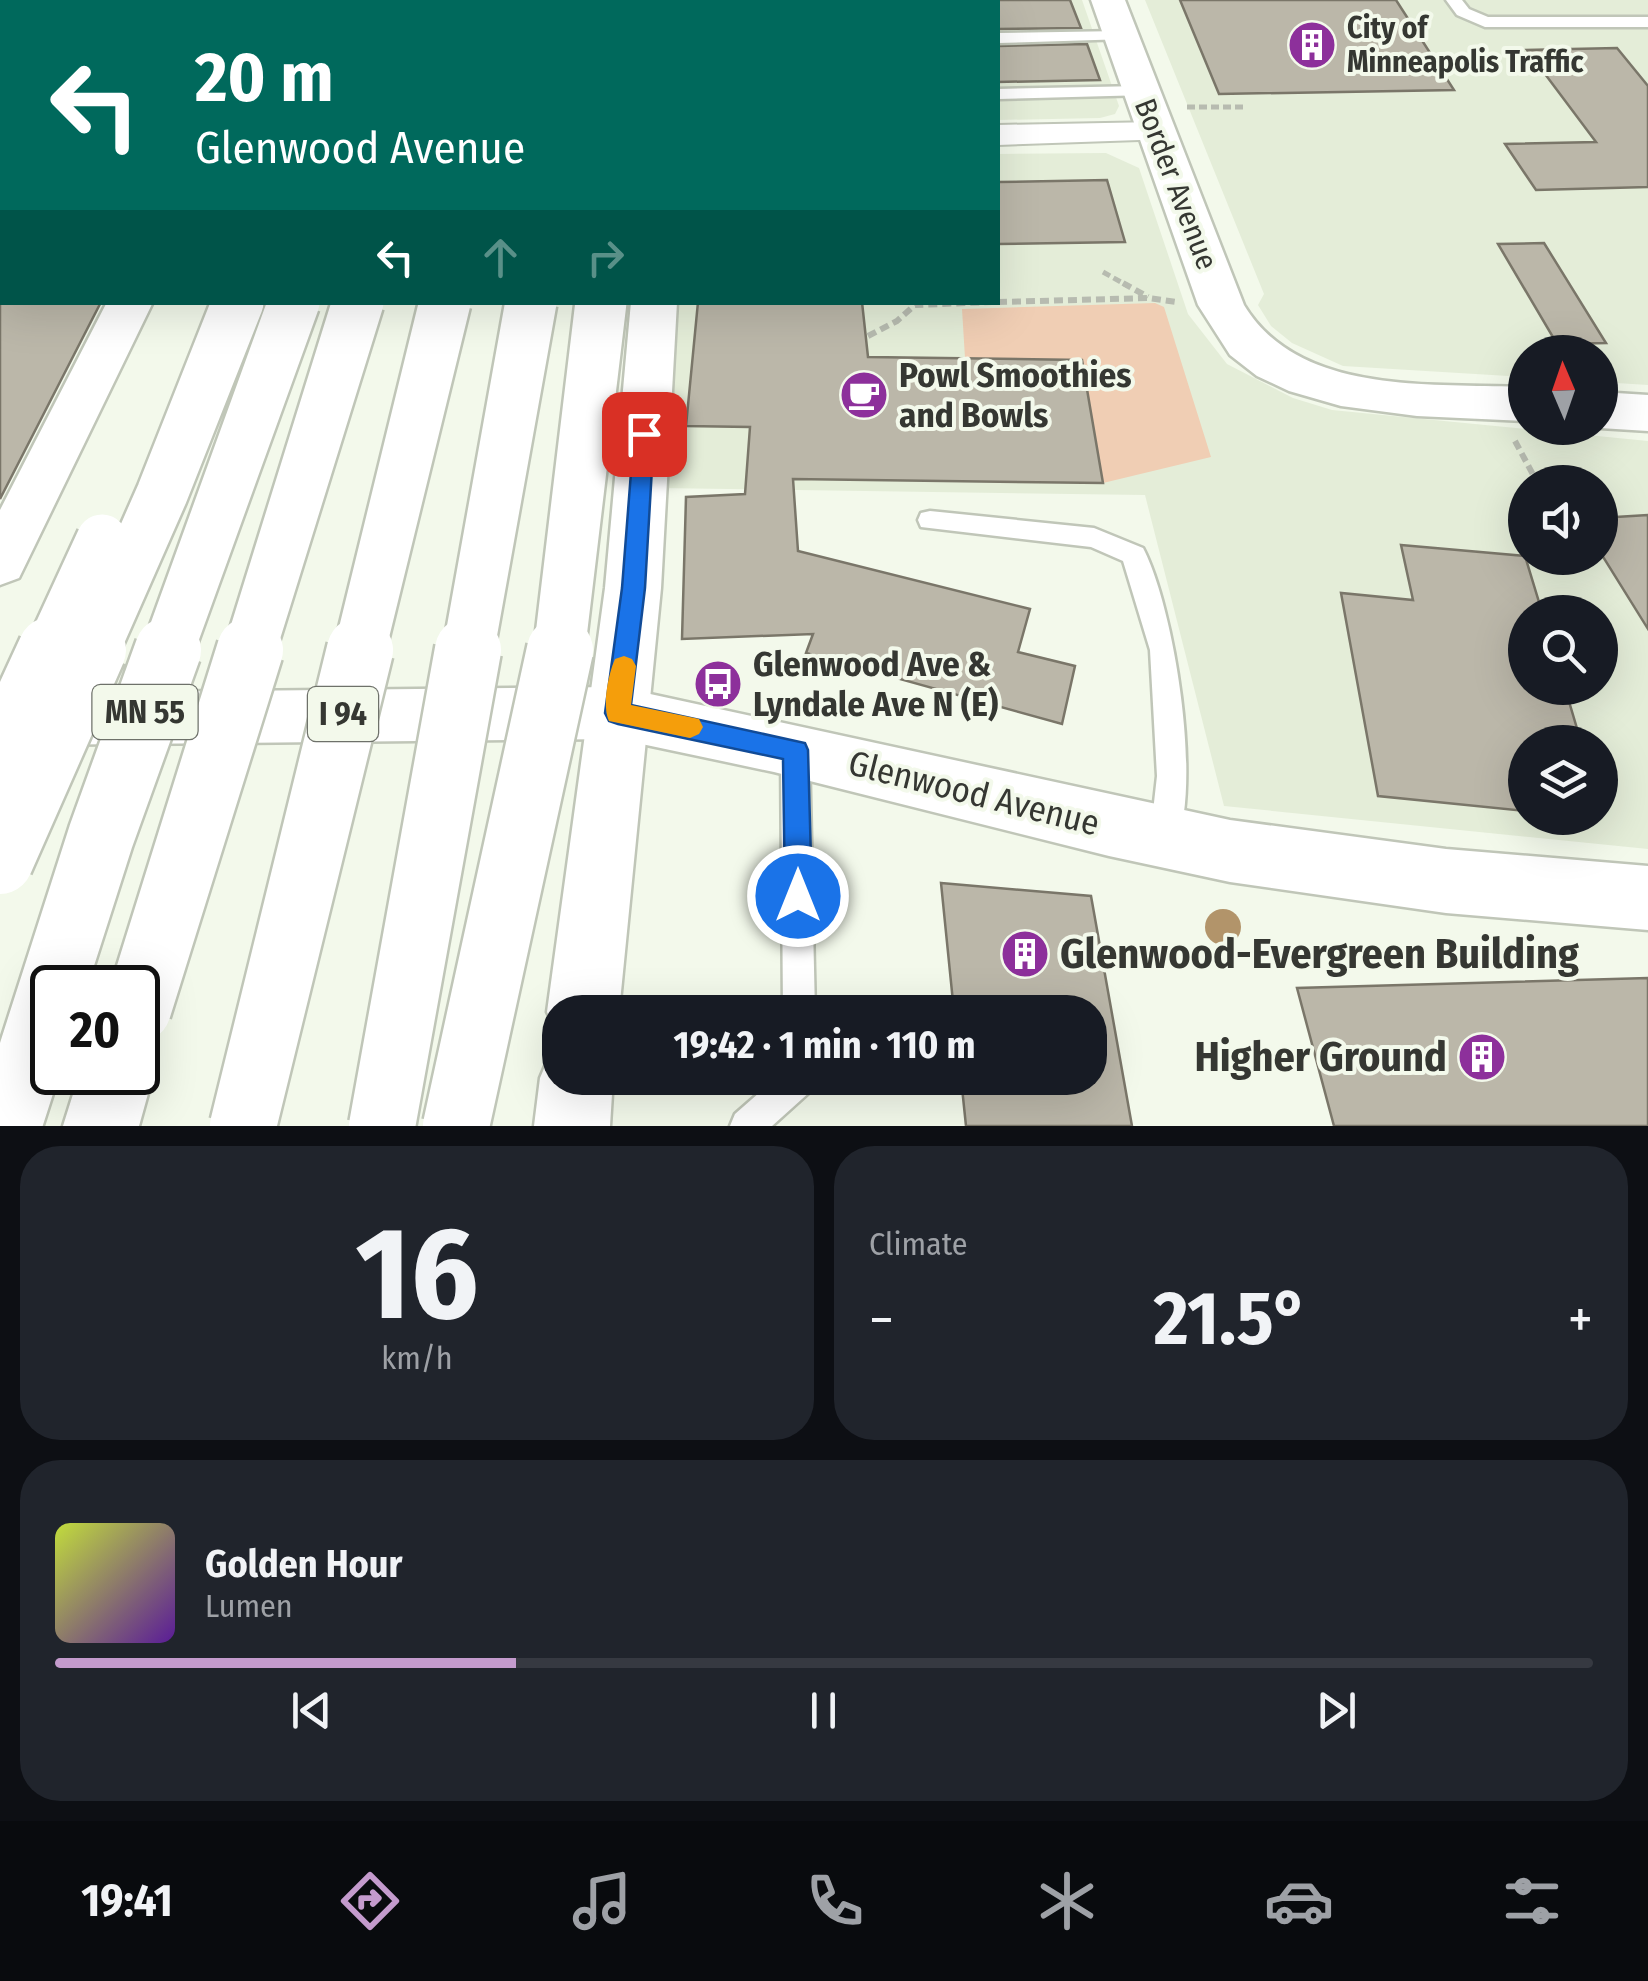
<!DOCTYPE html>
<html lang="en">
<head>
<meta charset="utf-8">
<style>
  body { margin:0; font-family:"Fira Sans Condensed",sans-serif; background:#20242c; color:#f1f3f6; height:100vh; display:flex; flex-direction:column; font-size:38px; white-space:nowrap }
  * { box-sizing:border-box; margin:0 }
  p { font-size:32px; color:#9ea1a6 }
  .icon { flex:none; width:55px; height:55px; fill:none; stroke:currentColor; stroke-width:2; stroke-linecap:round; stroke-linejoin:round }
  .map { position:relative; height:1126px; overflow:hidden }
  .sheet { display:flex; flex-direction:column; gap:20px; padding:20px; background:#0d0f14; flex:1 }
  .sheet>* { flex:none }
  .top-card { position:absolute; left:0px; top:0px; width:1000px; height:305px; box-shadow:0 10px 40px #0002; background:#00695c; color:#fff; overflow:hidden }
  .needle { width:65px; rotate:358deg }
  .controls { position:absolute; left:1508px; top:335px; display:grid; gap:20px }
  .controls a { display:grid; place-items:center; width:110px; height:110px; border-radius:50%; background:#171b24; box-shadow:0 10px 40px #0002; font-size:50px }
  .speed { position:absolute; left:30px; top:965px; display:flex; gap:20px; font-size:50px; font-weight:700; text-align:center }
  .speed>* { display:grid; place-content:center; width:130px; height:130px; border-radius:50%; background:#171b24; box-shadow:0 10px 40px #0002; line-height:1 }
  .speed .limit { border:5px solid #111; border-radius:15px; background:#fff; color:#111 }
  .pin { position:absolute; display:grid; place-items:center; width:85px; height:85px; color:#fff; margin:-42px; border-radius:20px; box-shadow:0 5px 15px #0006 }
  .me { position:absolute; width:110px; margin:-55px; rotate:0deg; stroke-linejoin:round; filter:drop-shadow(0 0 8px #0008) }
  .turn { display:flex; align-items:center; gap:35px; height:210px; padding:0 30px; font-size:45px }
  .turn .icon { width:130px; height:130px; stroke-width:2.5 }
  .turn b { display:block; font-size:70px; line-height:85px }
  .lanes { display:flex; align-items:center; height:95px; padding:0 30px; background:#0003; justify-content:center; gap:50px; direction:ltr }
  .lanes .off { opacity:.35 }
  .big { font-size:75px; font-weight:700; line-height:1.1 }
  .sheet .tile { flex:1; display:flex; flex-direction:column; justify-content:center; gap:15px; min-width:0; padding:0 35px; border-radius:40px; background:#20242c }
  .sheet .dial { align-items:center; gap:0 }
  .dial b { font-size:130px; line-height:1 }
  .song { display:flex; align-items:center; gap:30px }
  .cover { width:120px; height:120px; border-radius:15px; background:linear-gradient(135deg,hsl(70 70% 55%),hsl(270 70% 35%)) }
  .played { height:10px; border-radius:5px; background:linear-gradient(90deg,#c49bcd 30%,#363941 30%) }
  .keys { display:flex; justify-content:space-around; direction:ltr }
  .heat { display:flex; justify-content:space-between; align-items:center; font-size:55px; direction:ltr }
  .sheet .tiles { flex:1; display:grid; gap:20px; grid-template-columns:1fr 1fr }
  .tile:last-child { grid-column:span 2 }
  .trip { position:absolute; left:542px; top:995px; width:565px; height:100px; border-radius:40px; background:#171b24; box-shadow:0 10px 40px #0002; font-weight:700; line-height:100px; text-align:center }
  .tabs { display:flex; height:160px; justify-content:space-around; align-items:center; background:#090b0e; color:#9ea1a6 }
  .tabs .icon { width:70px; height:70px }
  .tabs .selected { color:#c49bcd }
  .tabs b { font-size:45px; color:#f1f3f6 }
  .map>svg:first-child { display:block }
</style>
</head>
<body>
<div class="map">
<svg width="1648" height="1126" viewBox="0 0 1648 1126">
  <rect width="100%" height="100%" fill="#f3f9eb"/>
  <!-- built -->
  <path fill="#e4edd8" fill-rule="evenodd" d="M687 0H1082L1119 106 1115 114 1100 118 998 120V2Z
    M1145 0H1648V385L1600 382V352H1525V377L1343 366 1292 343 1271 326 1258 305 1264 294Z
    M1106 153 1139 168 1188 314 1227 364 1293 398 1332 410 1648 441V849L1224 806 1145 495 659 488 672 303 998 302V154ZM1525 482H1600V558H1525ZM1525 612H1600V688H1525ZM1525 742H1600V818H1525Z"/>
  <!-- green -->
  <path fill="#f0ceb4" d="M1155 303 1164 307 1211 457 1103 483 746 479 750 428 686 426 695 355 965 358 962 309Z"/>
  <!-- building -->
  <path fill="#bbb7a9" stroke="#7a7669" stroke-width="2.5" d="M998 0H1070L1081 28 998 29Z
    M1180 0H1396L1454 90 1219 94Z
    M1087 44 1100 80 998 82V46Z
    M1617 48 1648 86V187L1536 190 1505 144 1596 142 1527 50Z
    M1107 180 1125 242 998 244V182Z
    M1544 243 1606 343 1557 344 1498 244Z
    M0 302H101L0 499Z
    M698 302H862L868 357 1082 360 1103 483 793 479 798 551 1030 609 1018 652 1075 666 1062 724 806 653 813 634 682 639 686 497 745 494 750 427 686 426Z
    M1648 515V629L1600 552V518Z
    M1401 545 1525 556 1542 612H1525V688H1565L1581 742H1525V811L1378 796 1341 593 1413 600Z
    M941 883 1091 896 1132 1126H966L961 1078H1090V1012H954Z
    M1648 978V1126H1334L1297 988Z"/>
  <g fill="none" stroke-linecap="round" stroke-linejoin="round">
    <!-- service casing -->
    <g stroke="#c0c6b8" stroke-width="5">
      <path id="service" d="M1446 0H1462L1469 9 1488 17H1648V27H1485L1457 15Z
        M1121 31 1127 33V39L998 43V33Z
        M1141 86 1150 91 1147 95 998 99V89Z
        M930 511 1094 528 1143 548C1174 607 1203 786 1175 848L1165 852 1155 848 1150 838 1157 776 1150 650 1123 561 1091 547 921 527 918 520 921 513Z
        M795 738 805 741 809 750 815 1012H783L781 750 785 741Z
        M776 1078H817L812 1090 772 1126H730L735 1114Z"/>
    </g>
    <!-- minor casing -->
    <g stroke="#c0c6b8" stroke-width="4">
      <path id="minor" d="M1156 122 1168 125 1173 132 1168 139 998 145V125Z"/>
    </g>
    <!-- tertiary casing -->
    <g stroke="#c0c6b8" stroke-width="5">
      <path id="tertiary" d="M1091 0H1125L1244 305C1299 396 1432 383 1525 387V421L1417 416 1341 406 1289 391 1257 376 1230 355 1198 305Z
        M1600 392 1648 395V431L1600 428Z
        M618 687 1230 820 1446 849 1648 866V930L1446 913 1230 882 1109 856 774 772 618 739 24 745 3 738V700L24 693Z"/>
    </g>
    <!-- secondary casing -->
    <g stroke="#c0c6b8" stroke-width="5">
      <path id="secondary" d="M656 0H690L691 2H657Z
        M107 302H153L19 578 0 585V510Z
        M631 302H677L661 588 619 1012H560V1038L547 1012 605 588Z
        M560 1048V1078H613L610 1126H534L540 1078 551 1052Z"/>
    </g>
    <!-- motorway casing -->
    <g stroke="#c0c6b8" stroke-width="5">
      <path id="motorway" d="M490 0H524V2H490Z
        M552 0H586V2H552Z
        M611 0H645V2H611Z
        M138 1044 143 1046 154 1072 139 1126H63L80 1072H138Z"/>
    </g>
    <!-- path-far1 -->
    <path stroke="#b7bbb0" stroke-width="5" stroke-dasharray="8 4" stroke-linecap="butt" d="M1187 107H1243
      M1103 272 1128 286"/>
    <!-- path -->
    <path stroke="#b7bbb0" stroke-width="6" stroke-dasharray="9 5" stroke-linecap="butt" d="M1123 283 1148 297
      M998 302 1149 298 1176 302
      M868 336 897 321 915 305 992 302
      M1515 441 1537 482"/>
    <!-- service -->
    <use href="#service" fill="#fff" fill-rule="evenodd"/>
    <!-- minor -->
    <use href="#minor" fill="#fff" fill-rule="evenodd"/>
    <!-- tertiary -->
    <use href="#tertiary" fill="#fff" fill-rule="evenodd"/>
    <!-- secondary -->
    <use href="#secondary" fill="#fff" fill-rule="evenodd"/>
    <!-- motorway -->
    <use href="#motorway" fill="#fff" fill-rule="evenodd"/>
    <!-- motorway-bridge-far1 casing -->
    <g stroke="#c0c6b8" stroke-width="56" stroke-linecap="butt">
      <path id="motorway-bridge-far1" d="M50 653 102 540
        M92 653 162 494 238 302
        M167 653 294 302
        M249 653 358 302
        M359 653 445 302
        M468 653 531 302
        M559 653 601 302"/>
    </g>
    <!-- motorway-bridge casing -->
    <g stroke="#c0c6b8" stroke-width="71" stroke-linecap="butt">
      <path id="motorway-bridge" d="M0 761 51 650
        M0 861 93 650
        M138 1009 250 650
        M8 1126 101 836 168 650
        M243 1126 360 650
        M382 1126 468 650
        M456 1126 560 650"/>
    </g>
    <!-- motorway-bridge-far1 -->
    <use href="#motorway-bridge-far1" stroke="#fff" stroke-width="51"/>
    <!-- motorway-bridge -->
    <use href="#motorway-bridge" stroke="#fff" stroke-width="66"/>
  </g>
  <!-- trees -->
  <circle fill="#b2946a" cx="1223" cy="927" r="18"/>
  <!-- route -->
  <path fill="#1a73e8" stroke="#114b97" stroke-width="2.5" d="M644 427 654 434 645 588 631 705 805 743 808 750 812 896 808 905 798 909 789 905 785 896 783 759 618 724 609 721 605 713 622 588 634 434Z"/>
  <!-- slow -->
  <path fill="#f59e0b" d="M624 656 632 659 636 666 631 705 699 719 703 727 699 734 690 738 609 721C602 705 608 675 615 659Z"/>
  <!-- icons -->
  <defs>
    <g id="building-disc" transform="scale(2.5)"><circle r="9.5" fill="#8d309b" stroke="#f3f9eb"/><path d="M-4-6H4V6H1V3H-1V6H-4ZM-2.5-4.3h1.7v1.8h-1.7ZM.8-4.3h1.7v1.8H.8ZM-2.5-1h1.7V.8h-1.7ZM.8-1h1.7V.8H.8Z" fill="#fff"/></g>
    <g id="cafe-disc" transform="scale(2.5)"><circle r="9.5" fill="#8d309b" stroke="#f3f9eb"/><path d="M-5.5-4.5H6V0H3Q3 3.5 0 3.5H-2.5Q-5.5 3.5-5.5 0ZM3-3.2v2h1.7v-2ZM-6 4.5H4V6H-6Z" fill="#fff"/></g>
    <g id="bus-disc" transform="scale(2.5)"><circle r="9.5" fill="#8d309b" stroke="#f3f9eb"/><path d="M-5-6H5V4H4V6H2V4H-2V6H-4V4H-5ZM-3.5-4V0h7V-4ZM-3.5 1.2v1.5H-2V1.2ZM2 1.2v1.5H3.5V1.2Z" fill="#fff"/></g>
  </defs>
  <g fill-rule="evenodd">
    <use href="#building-disc" x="1312" y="45"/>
    <use href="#cafe-disc" x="864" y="395"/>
    <use href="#bus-disc" x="718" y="684"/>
    <use href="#building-disc" x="1025" y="954"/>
    <use href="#building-disc" x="1482" y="1057"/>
  </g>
  <g text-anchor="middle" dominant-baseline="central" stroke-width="8" stroke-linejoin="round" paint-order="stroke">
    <!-- far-poi labels -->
    <g font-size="30" font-weight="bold" fill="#353732" stroke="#f3f9eb" text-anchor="start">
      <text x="1347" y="28">City of<tspan x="1347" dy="34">Minneapolis Traffic</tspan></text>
    </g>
    <!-- far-street labels -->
    <g font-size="30" fill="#353732" stroke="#f3f9eb">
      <text transform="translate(1176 184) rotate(69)">Border Avenue</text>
    </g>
    <!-- shield labels -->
    <g fill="#f3f9eb" stroke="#6e716a" stroke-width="2.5">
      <rect x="92.5" y="685" width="105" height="54" rx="8"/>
      <rect x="308" y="687" width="70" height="54" rx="8"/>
    </g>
    <g font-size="32" font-weight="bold" fill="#353732">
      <text x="145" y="712">MN 55</text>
      <text x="343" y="714">I 94</text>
    </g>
    <!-- poi labels -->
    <g font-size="35" font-weight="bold" fill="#353732" stroke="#f3f9eb" text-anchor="start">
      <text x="899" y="375">Powl Smoothies<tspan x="899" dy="40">and Bowls</tspan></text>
      <text x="753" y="664">Glenwood Ave &amp;<tspan x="753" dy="40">Lyndale Ave N (E)</tspan></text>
    </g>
    <!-- street labels -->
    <g font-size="35" fill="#353732" stroke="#f3f9eb">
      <text transform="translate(974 793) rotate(14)">Glenwood Avenue</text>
    </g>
    <!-- near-poi labels -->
    <g font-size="42" font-weight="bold" fill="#353732" stroke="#f3f9eb" text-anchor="start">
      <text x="1060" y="954">Glenwood-Evergreen Building</text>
      <text x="1447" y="1057" text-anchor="end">Higher Ground</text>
    </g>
  </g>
</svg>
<div class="controls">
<a><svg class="needle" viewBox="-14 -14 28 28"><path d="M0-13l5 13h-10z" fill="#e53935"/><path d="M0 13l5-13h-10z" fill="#9ea1a6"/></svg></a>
<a><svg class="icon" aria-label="sound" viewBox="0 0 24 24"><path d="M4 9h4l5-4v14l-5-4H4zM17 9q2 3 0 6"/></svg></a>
<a><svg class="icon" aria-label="search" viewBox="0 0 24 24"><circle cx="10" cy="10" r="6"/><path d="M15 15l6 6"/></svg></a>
<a><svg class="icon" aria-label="layers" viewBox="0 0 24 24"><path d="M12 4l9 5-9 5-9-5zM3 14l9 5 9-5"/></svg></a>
</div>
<div class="speed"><div class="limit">20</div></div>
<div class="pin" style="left:644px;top:434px;background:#d93025"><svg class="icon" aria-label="arrive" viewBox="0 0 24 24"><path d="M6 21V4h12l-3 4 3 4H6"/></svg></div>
<svg class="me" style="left:798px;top:896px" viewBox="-20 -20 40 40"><circle r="17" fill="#1a73e8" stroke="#fff" stroke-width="3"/><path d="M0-11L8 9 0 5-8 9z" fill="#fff"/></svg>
<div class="trip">19:42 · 1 min · 110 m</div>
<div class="top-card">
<div class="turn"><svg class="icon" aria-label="left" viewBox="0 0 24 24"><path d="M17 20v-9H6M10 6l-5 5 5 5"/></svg><div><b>20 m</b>Glenwood Avenue</div></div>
<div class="lanes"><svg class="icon" aria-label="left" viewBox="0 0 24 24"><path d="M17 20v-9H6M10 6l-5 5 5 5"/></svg><svg class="icon off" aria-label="ahead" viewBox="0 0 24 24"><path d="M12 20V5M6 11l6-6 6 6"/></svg><svg class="icon off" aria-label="right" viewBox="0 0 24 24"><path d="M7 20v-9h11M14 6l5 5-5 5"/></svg></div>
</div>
</div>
<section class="sheet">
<div class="tiles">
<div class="tile dial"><b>16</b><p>km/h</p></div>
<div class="tile"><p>Climate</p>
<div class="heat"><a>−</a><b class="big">21.5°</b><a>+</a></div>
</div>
<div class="tile">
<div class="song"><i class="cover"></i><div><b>Golden Hour</b><p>Lumen</p></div></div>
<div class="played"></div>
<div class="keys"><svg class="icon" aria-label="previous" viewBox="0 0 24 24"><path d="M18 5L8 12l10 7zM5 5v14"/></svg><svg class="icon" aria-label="pause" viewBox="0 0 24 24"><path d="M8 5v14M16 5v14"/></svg><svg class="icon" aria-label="next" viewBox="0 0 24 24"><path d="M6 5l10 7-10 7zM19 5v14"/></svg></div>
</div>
</div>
</section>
<nav class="tabs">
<b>19:41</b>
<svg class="icon selected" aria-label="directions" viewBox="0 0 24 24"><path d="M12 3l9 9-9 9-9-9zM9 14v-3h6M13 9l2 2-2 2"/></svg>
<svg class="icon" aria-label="music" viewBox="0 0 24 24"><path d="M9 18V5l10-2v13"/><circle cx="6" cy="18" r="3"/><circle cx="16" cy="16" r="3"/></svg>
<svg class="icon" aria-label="phone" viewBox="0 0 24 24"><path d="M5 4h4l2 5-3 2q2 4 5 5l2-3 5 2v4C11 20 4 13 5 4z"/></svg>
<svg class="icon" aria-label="climate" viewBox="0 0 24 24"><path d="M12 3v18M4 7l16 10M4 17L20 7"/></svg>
<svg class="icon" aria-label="car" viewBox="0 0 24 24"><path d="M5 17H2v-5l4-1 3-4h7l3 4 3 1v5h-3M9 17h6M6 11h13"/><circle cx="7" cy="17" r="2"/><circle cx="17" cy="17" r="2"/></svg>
<svg class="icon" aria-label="filters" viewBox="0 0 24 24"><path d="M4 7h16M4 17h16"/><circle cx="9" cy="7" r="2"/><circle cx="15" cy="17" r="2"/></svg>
</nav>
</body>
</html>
